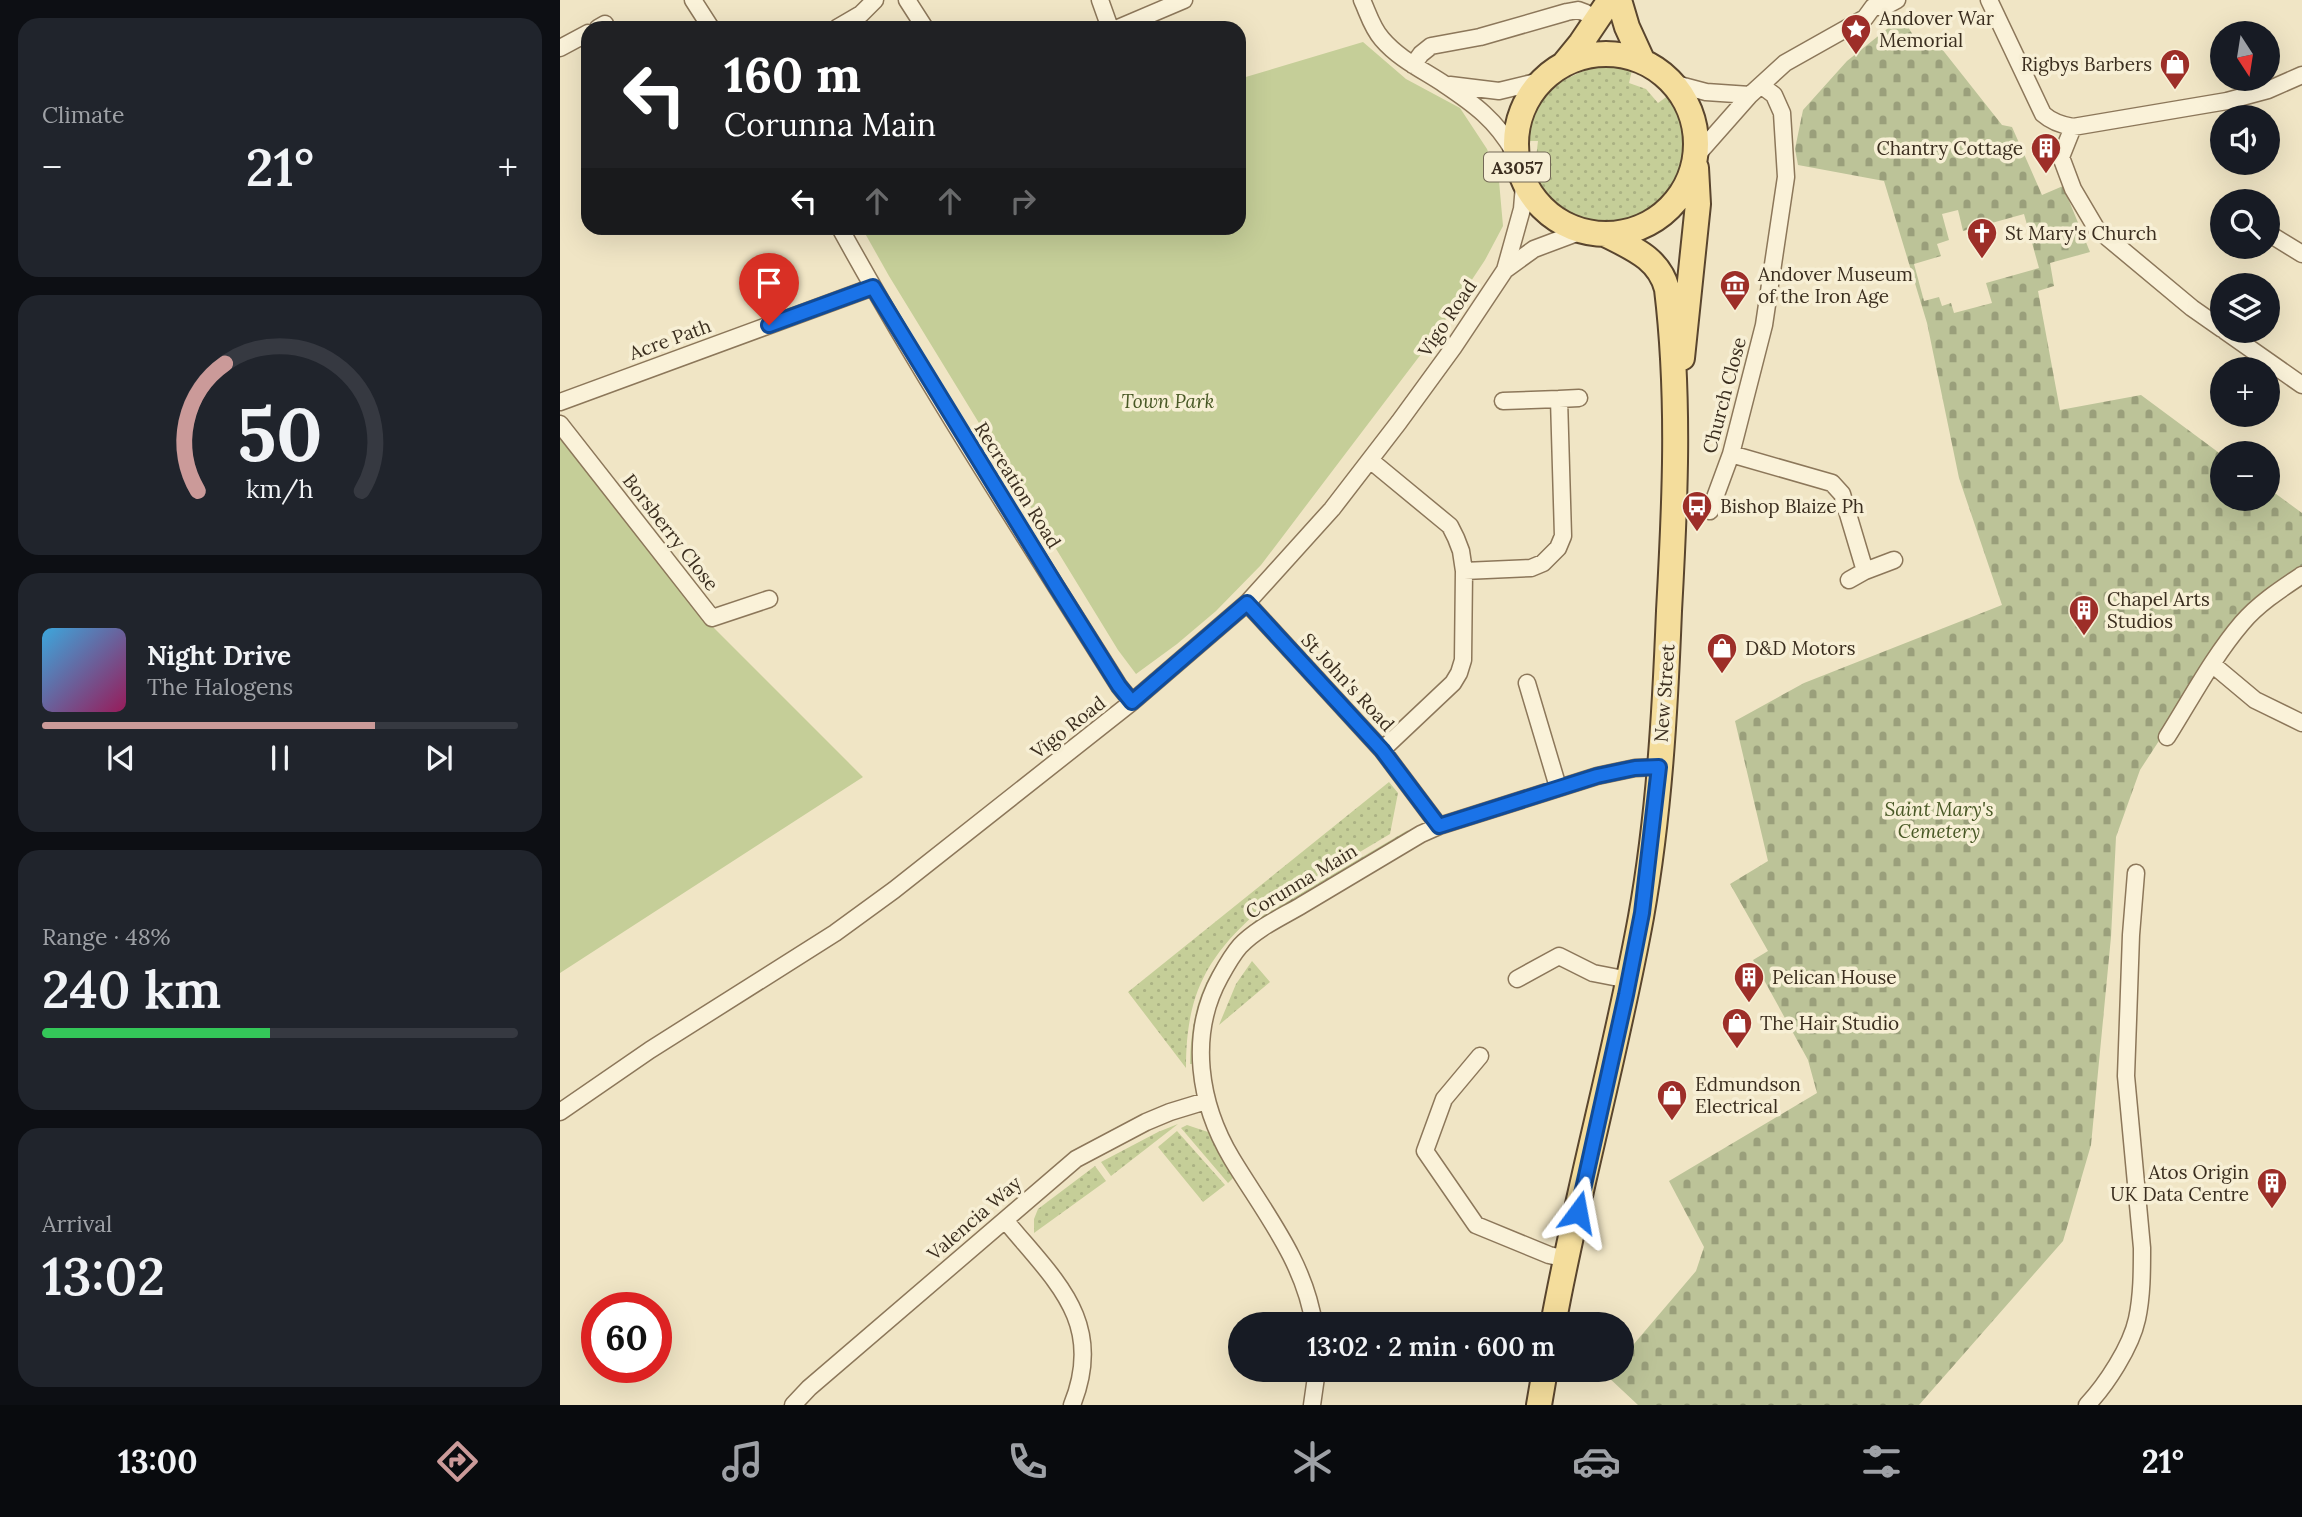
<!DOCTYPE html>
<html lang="en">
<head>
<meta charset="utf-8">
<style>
  body { margin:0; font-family:Lora,serif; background:#20242c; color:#f1f3f6; height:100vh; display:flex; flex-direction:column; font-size:26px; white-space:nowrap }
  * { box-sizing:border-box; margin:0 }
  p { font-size:23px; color:#9ea1a6 }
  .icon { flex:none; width:38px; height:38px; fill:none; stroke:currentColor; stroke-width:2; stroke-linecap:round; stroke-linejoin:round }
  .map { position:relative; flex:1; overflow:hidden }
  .side { display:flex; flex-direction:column; gap:18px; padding:18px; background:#0d0f14; width:560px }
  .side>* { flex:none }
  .banner { position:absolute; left:21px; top:21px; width:665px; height:214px; border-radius:21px; box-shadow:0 7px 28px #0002; background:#202124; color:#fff; overflow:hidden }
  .needle { width:46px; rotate:168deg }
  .tools { position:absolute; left:1650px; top:21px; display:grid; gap:14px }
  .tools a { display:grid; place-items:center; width:70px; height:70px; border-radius:50%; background:#171b24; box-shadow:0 7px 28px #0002; font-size:35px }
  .speed { position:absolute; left:21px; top:1292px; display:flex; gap:14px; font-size:35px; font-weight:700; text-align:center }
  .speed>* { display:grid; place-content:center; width:91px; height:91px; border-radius:50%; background:#171b24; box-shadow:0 7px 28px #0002; line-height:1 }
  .speed .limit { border:10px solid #d22; background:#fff; color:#111 }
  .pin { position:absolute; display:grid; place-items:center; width:60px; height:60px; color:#fff; margin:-72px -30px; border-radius:50% 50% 50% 0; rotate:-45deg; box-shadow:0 0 7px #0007 }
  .pin .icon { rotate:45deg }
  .me { position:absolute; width:77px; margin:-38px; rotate:13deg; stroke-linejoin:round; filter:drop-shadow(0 0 5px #0008) }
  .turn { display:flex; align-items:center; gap:24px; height:147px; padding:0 28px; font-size:32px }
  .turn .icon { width:91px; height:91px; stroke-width:2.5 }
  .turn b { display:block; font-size:49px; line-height:60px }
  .lanes { display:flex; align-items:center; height:66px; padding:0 28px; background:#0003; justify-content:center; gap:35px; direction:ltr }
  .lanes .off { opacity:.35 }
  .big { font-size:52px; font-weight:600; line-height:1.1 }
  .side .card { flex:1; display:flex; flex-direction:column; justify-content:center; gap:10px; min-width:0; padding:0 24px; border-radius:21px; background:#20242c }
  .side .dial { align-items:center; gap:0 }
  .dial svg { height:182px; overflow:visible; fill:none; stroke:#363941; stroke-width:7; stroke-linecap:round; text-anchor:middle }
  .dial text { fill:#f1f3f6; stroke:none }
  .song { display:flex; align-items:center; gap:21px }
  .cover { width:84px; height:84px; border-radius:10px; background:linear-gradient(135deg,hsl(200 70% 55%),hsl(330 70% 35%)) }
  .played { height:7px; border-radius:4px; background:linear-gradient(90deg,#cb9a99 70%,#363941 70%) }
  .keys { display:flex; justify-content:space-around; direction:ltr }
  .heat { display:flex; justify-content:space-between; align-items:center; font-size:38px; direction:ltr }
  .charge { height:10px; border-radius:5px; background:linear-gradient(90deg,#34c759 48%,#363941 0) }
  .trip { position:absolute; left:668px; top:1312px; width:406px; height:70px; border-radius:35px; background:#171b24; box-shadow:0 7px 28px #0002; font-weight:600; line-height:70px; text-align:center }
  .dock { display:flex; height:112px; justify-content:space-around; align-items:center; background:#090b0e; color:#9ea1a6 }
  .dock .icon { width:49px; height:49px }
  .dock .selected { color:#cb9a99 }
  .dock b { font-size:32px; color:#f1f3f6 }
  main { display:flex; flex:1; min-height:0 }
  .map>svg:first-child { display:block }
</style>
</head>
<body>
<main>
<section class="side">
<div class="card"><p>Climate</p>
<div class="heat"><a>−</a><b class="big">21°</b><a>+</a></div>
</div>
<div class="card dial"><svg viewBox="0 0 100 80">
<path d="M14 69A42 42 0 1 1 86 69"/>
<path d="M14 69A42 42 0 0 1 26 13" stroke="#cb9a99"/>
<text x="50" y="56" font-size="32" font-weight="700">50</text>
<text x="50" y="72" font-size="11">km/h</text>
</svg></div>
<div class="card">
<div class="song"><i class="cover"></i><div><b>Night Drive</b><p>The Halogens</p></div></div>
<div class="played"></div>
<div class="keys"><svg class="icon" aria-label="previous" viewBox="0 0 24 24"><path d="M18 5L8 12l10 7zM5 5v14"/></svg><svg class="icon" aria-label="pause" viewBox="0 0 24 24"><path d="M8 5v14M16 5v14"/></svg><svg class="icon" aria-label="next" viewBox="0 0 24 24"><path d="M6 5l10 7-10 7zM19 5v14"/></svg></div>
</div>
<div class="card"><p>Range · 48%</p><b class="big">240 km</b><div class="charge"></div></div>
<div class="card"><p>Arrival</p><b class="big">13:02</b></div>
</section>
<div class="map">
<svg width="1742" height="1405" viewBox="0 0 1742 1405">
  <defs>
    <pattern id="grass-dots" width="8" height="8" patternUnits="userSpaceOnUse" patternTransform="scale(1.75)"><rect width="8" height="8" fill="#c5ce98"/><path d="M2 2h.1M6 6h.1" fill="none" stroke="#aab183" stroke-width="1.8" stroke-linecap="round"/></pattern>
    <pattern id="cemetery-stones" width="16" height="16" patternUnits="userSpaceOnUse" patternTransform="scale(1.75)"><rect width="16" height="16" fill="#bcc398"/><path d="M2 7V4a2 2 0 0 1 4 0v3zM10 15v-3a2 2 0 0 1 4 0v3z" fill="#9a9f7b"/></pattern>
  </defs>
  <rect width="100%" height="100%" fill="#f0e5c5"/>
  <!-- grass -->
  <path fill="url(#grass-dots)" d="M1035 67H1061L1072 70 1069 83 1086 89 1098 103 1109 95C1112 100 1118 107 1120 113 1151 185 1062 256 1000 210 989 202 983 191 976 180L985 176 976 158 978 141H966C973 96 994 81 1035 67Z
    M829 782 838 793 830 834 694 915C643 961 626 1000 626 1068L568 992Z
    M848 830 845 835 699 921 647 988 635 1023 633 1064H630C631 1000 649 962 697 919Z
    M692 961 710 982 659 1025 676 984Z
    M618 1124 551 1176 541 1162 598 1132Z
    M627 1125 648 1132 673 1178 668 1183 621 1128Z
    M617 1131 665 1185 643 1202 598 1147Z
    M535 1166 546 1181 474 1233V1219L478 1209Z"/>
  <!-- cemetery -->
  <path fill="url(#cemetery-stones)" fill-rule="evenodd" d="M1342 17 1359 45 1374 39 1442 125 1452 127 1482 195 1503 186 1530 252 1490 263 1494 286 1478 291 1500 410 1581 395 1662 455V499H1708V488L1742 513V568L1735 573 1623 704 1580 770 1556 837 1551 937 1531 1145 1503 1241 1359 1405H1078L1047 1376 1052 1370H1062V1358L1136 1271 1144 1247 1109 1181 1257 1093 1248 1060 1193 960 1208 951 1170 884 1208 861 1175 721 1244 683 1442 605 1399 478 1367 323 1324 181 1238 165 1235 149 1243 110 1287 61ZM1398 210 1403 231 1464 214 1479 268 1426 283 1432 303 1394 313 1391 303 1382 306 1379 297 1364 301 1354 264 1381 256 1377 244 1389 240 1382 214Z"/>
  <!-- park -->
  <path fill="#c5ce98" d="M803 42 846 79 900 108 927 149 939 181 943 226 925 260 874 337 701 565 656 611 617 644 576 674 558 650 329 276 302 228H679V79Z
    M0 437 148 622 303 777 0 973Z"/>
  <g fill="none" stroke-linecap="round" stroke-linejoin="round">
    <!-- street casing -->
    <g stroke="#8c775a" stroke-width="19">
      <path id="street" d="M133 0 151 28
        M347 0 365 28
        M540 0 550 28
        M802 0C808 13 812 28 822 39 839 59 863 70 884 84 914 104 936 120 954 152
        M1429 0 1483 114C1492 122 1501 125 1513 127L1667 101 1708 90 1742 75
        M38 28 45 24
        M277 28 301 14 315 0
        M558 28 624 0
        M0 48 28 33
        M853 65 861 54 871 46 920 37 1007 12 1018 10 1026 13
        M1112 83 1146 92 1190 95
        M890 85 939 91 980 81
        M1513 127 1501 157 1513 189 1536 228 1632 308 1662 329
        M1137 155 1190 95 1225 63 1305 18 1313 7H1324L1337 0
        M280 228C366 384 464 535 559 686L572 702
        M1708 233 1742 254
        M945 270 974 249 1022 231
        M1665 331 1742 385
        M999 399 1019 398
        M0 402 313 287
        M0 424 152 618 209 599
        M1171 454 1272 483 1282 494 1305 571 1334 560
        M810 460 890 526 896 538 901 551 904 571 903 660 899 673 893 683 822 750
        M1150 511 1171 454 1204 325 1226 177 1222 113 1214 95 1202 86
        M904 571 971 568 983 563 998 548 1003 536 999 399 943 401
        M1289 580 1305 571
        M687 603 822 750 879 826
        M1652 664 1695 700 1742 723
        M967 683 998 787
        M1607 737C1631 699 1653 657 1682 623 1698 604 1721 589 1742 575
        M957 979 999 956 1033 973 1069 980
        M920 1056 884 1099 865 1151 916 1225 989 1255 1007 1259
        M0 1112 90 1050 275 933 334 890 572 702 687 603 772 509 839 422 893 348 945 270 962 209 964 185
        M445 1220C494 1280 546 1321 512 1405
        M754 1325C745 1262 704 1212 672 1159 639 1104 628 1035 660 977 666 966 672 955 680 946 697 928 722 917 742 905 782 881 822 857 861 834L879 826 1037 776 1075 768 1099 767
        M233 1405 249 1388 516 1159 586 1122 610 1112 646 1101
        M752 1405 757 1370
        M1527 1405C1546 1385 1571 1347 1577 1319 1582 1296 1582 1271 1582 1248L1566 1076 1571 935 1576 873"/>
    </g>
    <!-- primary casing -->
    <g stroke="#59452e" stroke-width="28">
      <path id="primary" d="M1059 0 1067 27 1083 62
        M956 144a90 90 0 1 1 180 0a90 90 0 1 1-180 0Z
        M1003 65 1021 43 1050 0
        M1122 358 1138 204 1136 168
        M993 1325C1018 1188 1056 1054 1081 917 1099 816 1105 713 1109 611 1115 504 1120 397 1107 289 1099 258 1072 248 1045 234
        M979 1405 985 1370"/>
    </g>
    <!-- street -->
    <use href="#street" stroke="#faf2d9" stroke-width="16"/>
    <!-- primary -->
    <use href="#primary" stroke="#f4dd9c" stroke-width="24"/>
  </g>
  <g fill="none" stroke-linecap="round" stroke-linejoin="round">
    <!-- route casing -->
    <g stroke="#114b97" stroke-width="18">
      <path id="route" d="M209 325 313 287 495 584 559 686 572 702 687 603 822 750 879 826 1037 776 1075 768 1099 767 1082 913 1066 995 1018 1212"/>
    </g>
    <!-- route -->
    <use href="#route" stroke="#1a73e8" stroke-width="12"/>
  </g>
  <!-- icons -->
  <defs>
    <g id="sight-pin" transform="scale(1.575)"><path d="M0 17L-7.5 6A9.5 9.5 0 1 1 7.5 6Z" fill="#9d2e28" stroke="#f7efd5"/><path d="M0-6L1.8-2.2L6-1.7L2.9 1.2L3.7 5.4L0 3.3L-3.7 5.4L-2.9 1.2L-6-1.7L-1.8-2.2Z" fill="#fff"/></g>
    <g id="shop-pin" transform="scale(1.575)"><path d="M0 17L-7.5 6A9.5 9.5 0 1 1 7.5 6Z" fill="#9d2e28" stroke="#f7efd5"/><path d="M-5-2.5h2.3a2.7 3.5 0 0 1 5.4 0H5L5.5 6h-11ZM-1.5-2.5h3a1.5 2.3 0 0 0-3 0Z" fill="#fff"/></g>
    <g id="building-pin" transform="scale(1.575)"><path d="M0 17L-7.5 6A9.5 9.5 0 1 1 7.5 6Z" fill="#9d2e28" stroke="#f7efd5"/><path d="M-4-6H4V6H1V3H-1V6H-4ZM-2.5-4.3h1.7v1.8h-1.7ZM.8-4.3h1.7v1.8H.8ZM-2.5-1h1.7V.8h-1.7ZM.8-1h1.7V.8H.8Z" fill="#fff"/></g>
    <g id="church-pin" transform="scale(1.575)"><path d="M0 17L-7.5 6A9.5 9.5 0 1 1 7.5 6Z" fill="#9d2e28" stroke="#f7efd5"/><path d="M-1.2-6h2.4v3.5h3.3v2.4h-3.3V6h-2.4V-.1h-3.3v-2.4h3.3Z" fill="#fff"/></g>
    <g id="museum-pin" transform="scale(1.575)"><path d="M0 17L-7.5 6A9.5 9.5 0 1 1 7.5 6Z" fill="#9d2e28" stroke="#f7efd5"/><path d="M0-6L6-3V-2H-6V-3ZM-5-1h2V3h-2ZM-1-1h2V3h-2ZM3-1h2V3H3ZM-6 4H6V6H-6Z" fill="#fff"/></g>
    <g id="bus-pin" transform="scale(1.575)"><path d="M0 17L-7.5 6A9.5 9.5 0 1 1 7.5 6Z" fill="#9d2e28" stroke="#f7efd5"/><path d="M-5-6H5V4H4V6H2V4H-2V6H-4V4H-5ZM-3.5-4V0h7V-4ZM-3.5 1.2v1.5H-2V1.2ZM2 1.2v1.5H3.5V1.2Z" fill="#fff"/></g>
  </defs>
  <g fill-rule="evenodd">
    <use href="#sight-pin" x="1296" y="29"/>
    <use href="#shop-pin" x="1615" y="64"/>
    <use href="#building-pin" x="1486" y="148"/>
    <use href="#church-pin" x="1422" y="233"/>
    <use href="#museum-pin" x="1175" y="285"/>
    <use href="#bus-pin" x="1137" y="506"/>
    <use href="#building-pin" x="1524" y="610"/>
    <use href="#shop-pin" x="1162" y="648"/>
    <use href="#building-pin" x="1189" y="977"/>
    <use href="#shop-pin" x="1177" y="1023"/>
    <use href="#shop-pin" x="1112" y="1095"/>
    <use href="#building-pin" x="1712" y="1183"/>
  </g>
  <g text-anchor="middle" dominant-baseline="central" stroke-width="7" stroke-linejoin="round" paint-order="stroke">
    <!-- shield labels -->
    <rect fill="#f7efd5" stroke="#736856" stroke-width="2" x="924" y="152.5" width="66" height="29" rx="5"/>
    <g font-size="18" font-weight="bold" fill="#3b2e1f">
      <text x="957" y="167">A3057</text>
    </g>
    <!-- poi labels -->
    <g font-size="19" fill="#3b2e1f" stroke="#f7efd5" text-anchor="start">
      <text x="1319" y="18">Andover War<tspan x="1319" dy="22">Memorial</tspan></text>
      <text x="1592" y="64" text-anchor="end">Rigbys Barbers</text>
      <text x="1463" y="148" text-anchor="end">Chantry Cottage</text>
      <text x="1445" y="233">St Mary's Church</text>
      <text x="1198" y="274">Andover Museum<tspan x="1198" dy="22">of the Iron Age</tspan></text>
      <text x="1160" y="506">Bishop Blaize Ph</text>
      <text x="1547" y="599">Chapel Arts<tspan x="1547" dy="22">Studios</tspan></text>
      <text x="1185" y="648">D&amp;D Motors</text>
      <text x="1212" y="977">Pelican House</text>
      <text x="1200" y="1023">The Hair Studio</text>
      <text x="1135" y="1084">Edmundson<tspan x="1135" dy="22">Electrical</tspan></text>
      <text x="1689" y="1172" text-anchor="end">Atos Origin<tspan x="1689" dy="22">UK Data Centre</tspan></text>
    </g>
    <!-- street labels -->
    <g font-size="19" fill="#3b2e1f" stroke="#f7efd5">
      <text transform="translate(887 318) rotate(-56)">Vigo Road</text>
      <text transform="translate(110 339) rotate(-20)">Acre Path</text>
      <text transform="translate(1164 395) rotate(-75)">Church Close</text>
      <text transform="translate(458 485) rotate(58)">Recreation Road</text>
      <text transform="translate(111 532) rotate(52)">Borsberry Close</text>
      <text transform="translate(788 682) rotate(47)">St John's Road</text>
      <text transform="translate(1104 693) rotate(-86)">New Street</text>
      <text transform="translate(508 727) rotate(-38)">Vigo Road</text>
      <text transform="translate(741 881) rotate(-31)">Corunna Main</text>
      <text transform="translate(414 1218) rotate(-41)">Valencia Way</text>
    </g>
    <!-- park labels -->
    <g font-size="19" font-style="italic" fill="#485825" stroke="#f7efd5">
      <text x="608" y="401">Town Park</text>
      <text x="1379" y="809">Saint Mary's<tspan x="1379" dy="22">Cemetery</tspan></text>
    </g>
  </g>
</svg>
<div class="tools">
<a><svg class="needle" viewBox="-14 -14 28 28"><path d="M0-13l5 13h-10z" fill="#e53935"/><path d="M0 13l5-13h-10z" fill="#9ea1a6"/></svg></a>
<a><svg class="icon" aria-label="sound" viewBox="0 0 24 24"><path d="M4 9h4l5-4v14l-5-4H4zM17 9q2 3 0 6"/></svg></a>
<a><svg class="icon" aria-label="search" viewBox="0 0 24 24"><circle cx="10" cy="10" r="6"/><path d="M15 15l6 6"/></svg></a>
<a><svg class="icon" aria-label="layers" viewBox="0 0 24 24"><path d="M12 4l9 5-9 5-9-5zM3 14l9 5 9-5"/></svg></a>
<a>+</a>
<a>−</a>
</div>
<div class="speed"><div class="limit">60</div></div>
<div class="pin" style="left:209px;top:325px;background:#d93025"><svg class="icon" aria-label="arrive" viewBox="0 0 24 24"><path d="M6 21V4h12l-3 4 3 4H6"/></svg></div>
<svg class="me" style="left:1018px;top:1212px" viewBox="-20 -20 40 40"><path d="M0-17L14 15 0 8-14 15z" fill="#1a73e8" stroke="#fff" stroke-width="4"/></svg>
<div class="trip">13:02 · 2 min · 600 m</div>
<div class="banner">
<div class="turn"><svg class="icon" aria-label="left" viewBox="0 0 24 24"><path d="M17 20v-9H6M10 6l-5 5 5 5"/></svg><div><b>160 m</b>Corunna Main</div></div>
<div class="lanes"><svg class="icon" aria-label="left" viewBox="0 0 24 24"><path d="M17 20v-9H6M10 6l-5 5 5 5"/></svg><svg class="icon off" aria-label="ahead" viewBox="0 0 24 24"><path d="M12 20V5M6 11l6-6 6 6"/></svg><svg class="icon off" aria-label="ahead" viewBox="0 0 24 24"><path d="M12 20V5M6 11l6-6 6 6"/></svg><svg class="icon off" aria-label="right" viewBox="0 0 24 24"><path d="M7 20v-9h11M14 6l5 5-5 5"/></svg></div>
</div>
</div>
</main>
<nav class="dock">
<b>13:00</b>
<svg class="icon selected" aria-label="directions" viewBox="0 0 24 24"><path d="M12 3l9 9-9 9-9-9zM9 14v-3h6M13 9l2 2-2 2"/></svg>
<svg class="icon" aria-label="music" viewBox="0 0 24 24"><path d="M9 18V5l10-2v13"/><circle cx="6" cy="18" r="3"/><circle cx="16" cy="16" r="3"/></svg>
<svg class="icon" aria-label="phone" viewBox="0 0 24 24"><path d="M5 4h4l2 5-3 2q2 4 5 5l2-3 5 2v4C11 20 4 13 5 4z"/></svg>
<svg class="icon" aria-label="climate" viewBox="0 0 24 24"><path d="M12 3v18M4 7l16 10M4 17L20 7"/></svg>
<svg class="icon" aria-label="car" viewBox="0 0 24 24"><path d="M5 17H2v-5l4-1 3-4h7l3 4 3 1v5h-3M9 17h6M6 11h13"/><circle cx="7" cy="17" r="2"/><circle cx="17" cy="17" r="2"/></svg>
<svg class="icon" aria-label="filters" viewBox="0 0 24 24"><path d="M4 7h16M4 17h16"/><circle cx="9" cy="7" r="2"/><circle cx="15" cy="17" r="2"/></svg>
<b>21°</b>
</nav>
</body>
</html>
